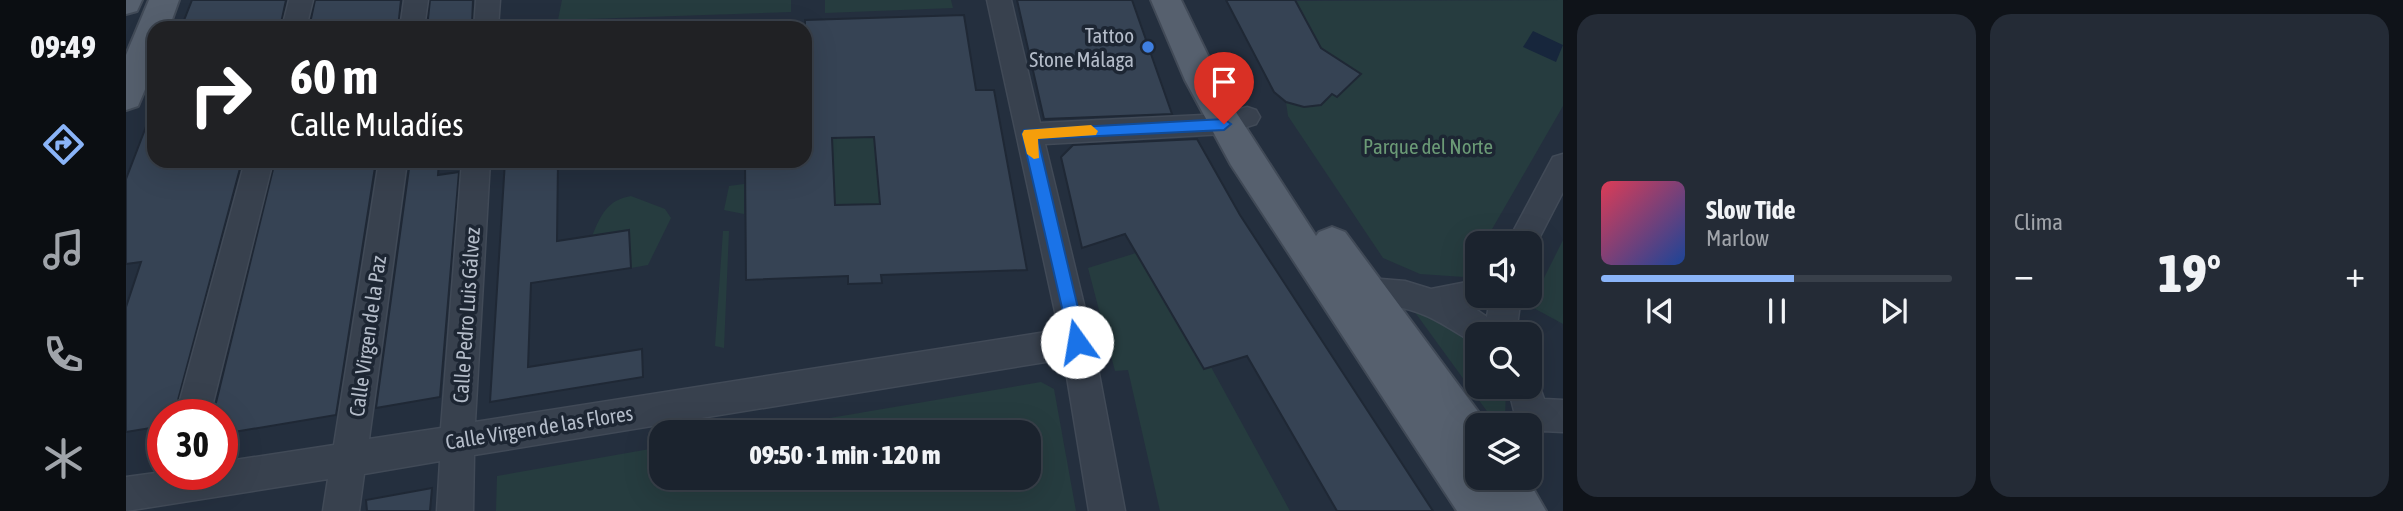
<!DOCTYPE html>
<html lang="es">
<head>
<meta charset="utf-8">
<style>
  body { margin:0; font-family:"Asap Condensed",sans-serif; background:#242b36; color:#f1f3f6; height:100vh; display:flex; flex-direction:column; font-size:26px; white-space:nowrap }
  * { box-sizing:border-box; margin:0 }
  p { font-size:23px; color:#a0a4aa }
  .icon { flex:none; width:38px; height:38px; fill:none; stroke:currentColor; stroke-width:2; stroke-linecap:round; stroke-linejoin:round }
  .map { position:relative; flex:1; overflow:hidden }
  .details { display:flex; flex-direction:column; gap:14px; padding:14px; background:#0f1319; width:840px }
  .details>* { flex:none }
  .guide { position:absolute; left:21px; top:21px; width:665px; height:147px; border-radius:21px; box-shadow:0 7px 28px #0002,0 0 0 2px #39404a; background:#202124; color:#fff; overflow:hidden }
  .fabs { position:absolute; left:1339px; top:231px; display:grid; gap:14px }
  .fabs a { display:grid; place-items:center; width:77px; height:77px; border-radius:14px; background:#1b232e; box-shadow:0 7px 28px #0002,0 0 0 2px #39404a; font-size:35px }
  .speed { position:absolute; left:21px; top:399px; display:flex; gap:14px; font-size:35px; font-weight:700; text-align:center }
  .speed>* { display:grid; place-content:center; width:91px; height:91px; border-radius:50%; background:#1b232e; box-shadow:0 7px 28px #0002,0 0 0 2px #39404a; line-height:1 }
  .speed .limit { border:10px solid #d22; background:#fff; color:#111 }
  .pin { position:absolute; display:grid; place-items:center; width:60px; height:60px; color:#fff; margin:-72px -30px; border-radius:50% 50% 50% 0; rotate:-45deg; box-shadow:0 0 7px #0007 }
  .pin .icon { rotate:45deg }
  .me { position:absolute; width:77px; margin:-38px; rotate:347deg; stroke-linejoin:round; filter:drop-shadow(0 0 5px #0008) }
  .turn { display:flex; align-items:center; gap:24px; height:147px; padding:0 28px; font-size:32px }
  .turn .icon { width:91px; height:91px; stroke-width:2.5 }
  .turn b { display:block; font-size:49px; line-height:60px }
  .big { font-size:52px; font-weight:800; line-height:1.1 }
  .details .card { flex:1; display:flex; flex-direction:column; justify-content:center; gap:10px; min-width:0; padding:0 24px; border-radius:21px; background:#242b36 }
  .song { display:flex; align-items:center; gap:21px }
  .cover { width:84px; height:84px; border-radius:10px; background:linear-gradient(135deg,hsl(350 70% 55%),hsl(220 70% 35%)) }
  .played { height:7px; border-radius:4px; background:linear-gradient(90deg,#8ab4f8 55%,#39404a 55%) }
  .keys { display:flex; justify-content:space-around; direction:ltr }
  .heat { display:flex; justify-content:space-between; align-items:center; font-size:38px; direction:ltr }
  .details .tiles { flex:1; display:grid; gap:14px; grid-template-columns:repeat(2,1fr) }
  .trip { position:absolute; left:523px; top:420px; width:392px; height:70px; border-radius:21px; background:#1b232e; box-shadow:0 7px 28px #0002,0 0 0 2px #39404a; font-weight:800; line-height:70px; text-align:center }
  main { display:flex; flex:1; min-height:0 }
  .dock { display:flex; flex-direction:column; width:126px; justify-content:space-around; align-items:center; background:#0b0e12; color:#a0a4aa }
  .dock .icon { width:49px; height:49px }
  .dock .selected { color:#8ab4f8 }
  .dock b { font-size:32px; color:#f1f3f6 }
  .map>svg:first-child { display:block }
</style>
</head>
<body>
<main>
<nav class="dock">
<b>09:49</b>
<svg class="icon selected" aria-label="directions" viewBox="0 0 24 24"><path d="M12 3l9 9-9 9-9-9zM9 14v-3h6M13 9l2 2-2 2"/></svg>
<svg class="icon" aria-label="music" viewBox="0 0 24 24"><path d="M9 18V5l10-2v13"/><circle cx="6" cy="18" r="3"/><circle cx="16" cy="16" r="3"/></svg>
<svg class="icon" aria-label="phone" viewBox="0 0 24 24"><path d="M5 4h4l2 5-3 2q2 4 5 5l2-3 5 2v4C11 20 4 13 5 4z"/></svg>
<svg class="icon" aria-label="climate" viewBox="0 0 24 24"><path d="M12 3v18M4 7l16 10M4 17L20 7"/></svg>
</nav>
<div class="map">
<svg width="1437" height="511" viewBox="0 0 1437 511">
  <rect width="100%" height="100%" fill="#242f3e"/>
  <!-- green -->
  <path fill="#263c3f" d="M436 0H665V12L432 20Z
    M699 0H825L827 8 699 13Z
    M1437 0V106L1358 243H1351V255L1338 277 1294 274 1257 258 1162 116 1160 102C1180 109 1191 108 1206 94L1211 97 1235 74 1195 48 1169 1Z
    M748 137 754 204 709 205 706 138Z
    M618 184V214L598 210 603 186Z
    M505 196 539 209 545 218 522 265 505 268 503 230 466 236C475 215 481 200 505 196Z
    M597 231H603L598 348 589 346Z
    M1437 240V324L1404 306Z
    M1010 253 1078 369 1085 367 1164 511H1034L1002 370 989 371 962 268Z
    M1288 311 1304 314 1351 343V387H1380L1379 418 1375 425H1371Z
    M915 382 928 389 950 511H370L371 476 535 447 536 478H903V432H622Z"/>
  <!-- water -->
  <path fill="#17263c" d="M1407 31 1437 45 1430 62 1397 47Z"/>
  <!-- building -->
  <path fill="#364354" stroke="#1f2835" stroke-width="2" fill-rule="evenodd" d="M66 0H160L154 28H55Z
    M189 0H275L272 28H183Z
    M304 0H347L346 25 301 28Z
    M891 0H1006L1046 114 918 119Z
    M1100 0H1169L1195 48 1235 74 1211 97 1206 94 1195 105 1178 107 1160 102 1148 92Z
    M838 15 850 90H868L901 270 755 275 756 283 722 284V276L620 280 619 161H679V20ZM748 137 754 204 709 205 706 138Z
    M26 111 28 161H116L48 415H37V426L0 432V307L15 262 0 264V179Z
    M1071 139 1114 215 1307 511H1211L1121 356 1078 369 999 234 956 248 935 157 947 145Z
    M149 161H250L210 415 96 434V415H87Z
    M284 161H313L312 175 333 172 314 397 250 408Z
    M379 161H432L431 241 503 230 505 268 405 283 402 367 516 349 517 377 364 402Z
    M306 488 304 511H241L240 500Z"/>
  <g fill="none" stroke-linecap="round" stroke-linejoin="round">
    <!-- minor casing -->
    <g stroke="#414a57" stroke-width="3">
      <path id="minor" d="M163 0H187L180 28H156Z
        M278 0H302L298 28H274Z
        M350 0H374L372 28H348Z
        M861 0H885L914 123 1098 114 1121 107 1130 110 1134 117 1130 124 1098 134 919 144 967 342 999 511H963L938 359 348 455 347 511H311L314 461 238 474 233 511H197L202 479 0 511V477L37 472V474H96V462L208 445 253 161H281L243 439 315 428 336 161H364L349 422 933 330Z
        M1437 154V192L1406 252 1404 253V243H1381L1427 157Z
        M119 161H147L84 415H50Z
        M1243 278 1279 281 1305 289 1351 280V296H1395L1390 334H1351V345C1322 328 1300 310 1265 306 1248 304 1231 311 1215 305L1211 295 1215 285ZM1364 298 1361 317 1348 308 1362 304Z
        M1404 374 1410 376 1418 399 1437 400V432L1417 431 1415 437 1404 441V425H1386L1389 415 1382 387H1404Z"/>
    </g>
    <!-- major casing -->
    <g stroke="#414a57" stroke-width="4">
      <path id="major" d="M0 0H16L11 11 0 14Z
        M23 0H53L43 28H28V68L12 106 0 110V55Z
        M1025 0H1055L1108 109 1190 236 1193 232 1206 227 1219 232 1362 425H1351V478H1401L1420 511H1331L1105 165 1059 80Z"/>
    </g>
    <!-- minor -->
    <use href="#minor" fill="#38414e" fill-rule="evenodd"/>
    <!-- major -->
    <use href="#major" fill="#56606e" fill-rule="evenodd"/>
  </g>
  <!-- route -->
  <path fill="#1a73e8" stroke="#114b97" stroke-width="2" d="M1098 119 1105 124 1098 130 912 139 960 342 951 349 945 347 896 134 898 130Z"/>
  <!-- slow -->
  <path fill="#f59e0b" d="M965 125 972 131 970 135 912 139 913 158 908 159 901 154 896 134 898 130Z"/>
  <!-- markers -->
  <circle fill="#3f7fe0" stroke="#1d2633" stroke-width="2.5" cx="1022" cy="47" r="7"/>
  <g text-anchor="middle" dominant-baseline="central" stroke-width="7" stroke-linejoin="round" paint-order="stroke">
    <!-- poi labels -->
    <g font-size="21" fill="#b4bcc9" stroke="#1d2633" text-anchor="end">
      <text x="1008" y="35">Tattoo<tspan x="1008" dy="24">Stone Málaga</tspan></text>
    </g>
    <!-- park labels -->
    <g font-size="21" fill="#6b9a76" stroke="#1d2633">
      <text x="1302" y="146">Parque del Norte</text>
    </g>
    <!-- street labels -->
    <g font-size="21" fill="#b4bcc9" stroke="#1d2633">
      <text transform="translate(340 315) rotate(-86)">Calle Pedro Luis Gálvez</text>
      <text transform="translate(241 336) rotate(-82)">Calle Virgen de la Paz</text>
      <text transform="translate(413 427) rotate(-9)">Calle Virgen de las Flores</text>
    </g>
  </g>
</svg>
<div class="fabs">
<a><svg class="icon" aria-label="sound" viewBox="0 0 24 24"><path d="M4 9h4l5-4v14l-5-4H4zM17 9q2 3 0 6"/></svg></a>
<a><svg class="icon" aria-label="search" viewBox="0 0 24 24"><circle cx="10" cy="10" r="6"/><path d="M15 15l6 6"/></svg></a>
<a><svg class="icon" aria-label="layers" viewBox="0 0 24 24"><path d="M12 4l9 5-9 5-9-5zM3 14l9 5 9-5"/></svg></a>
</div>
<div class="speed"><div class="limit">30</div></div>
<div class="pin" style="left:1098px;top:124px;background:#d93025"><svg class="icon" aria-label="arrive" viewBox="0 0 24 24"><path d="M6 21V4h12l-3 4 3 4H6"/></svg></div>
<svg class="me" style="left:951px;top:342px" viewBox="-20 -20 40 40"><circle r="19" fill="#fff"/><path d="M0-13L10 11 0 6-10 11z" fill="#1a73e8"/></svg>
<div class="trip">09:50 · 1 min · 120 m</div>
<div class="guide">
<div class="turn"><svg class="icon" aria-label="right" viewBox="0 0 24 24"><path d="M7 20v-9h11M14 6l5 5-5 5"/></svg><div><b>60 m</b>Calle Muladíes</div></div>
</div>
</div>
<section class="details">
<div class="tiles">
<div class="card">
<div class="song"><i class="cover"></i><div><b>Slow Tide</b><p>Marlow</p></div></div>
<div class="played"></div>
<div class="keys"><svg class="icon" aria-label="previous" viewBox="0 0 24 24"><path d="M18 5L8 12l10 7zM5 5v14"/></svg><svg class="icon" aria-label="pause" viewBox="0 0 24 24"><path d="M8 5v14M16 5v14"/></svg><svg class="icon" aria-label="next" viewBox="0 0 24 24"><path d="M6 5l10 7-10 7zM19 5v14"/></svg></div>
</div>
<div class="card"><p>Clima</p>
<div class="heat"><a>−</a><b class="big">19°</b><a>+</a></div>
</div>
</div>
</section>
</main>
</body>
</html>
